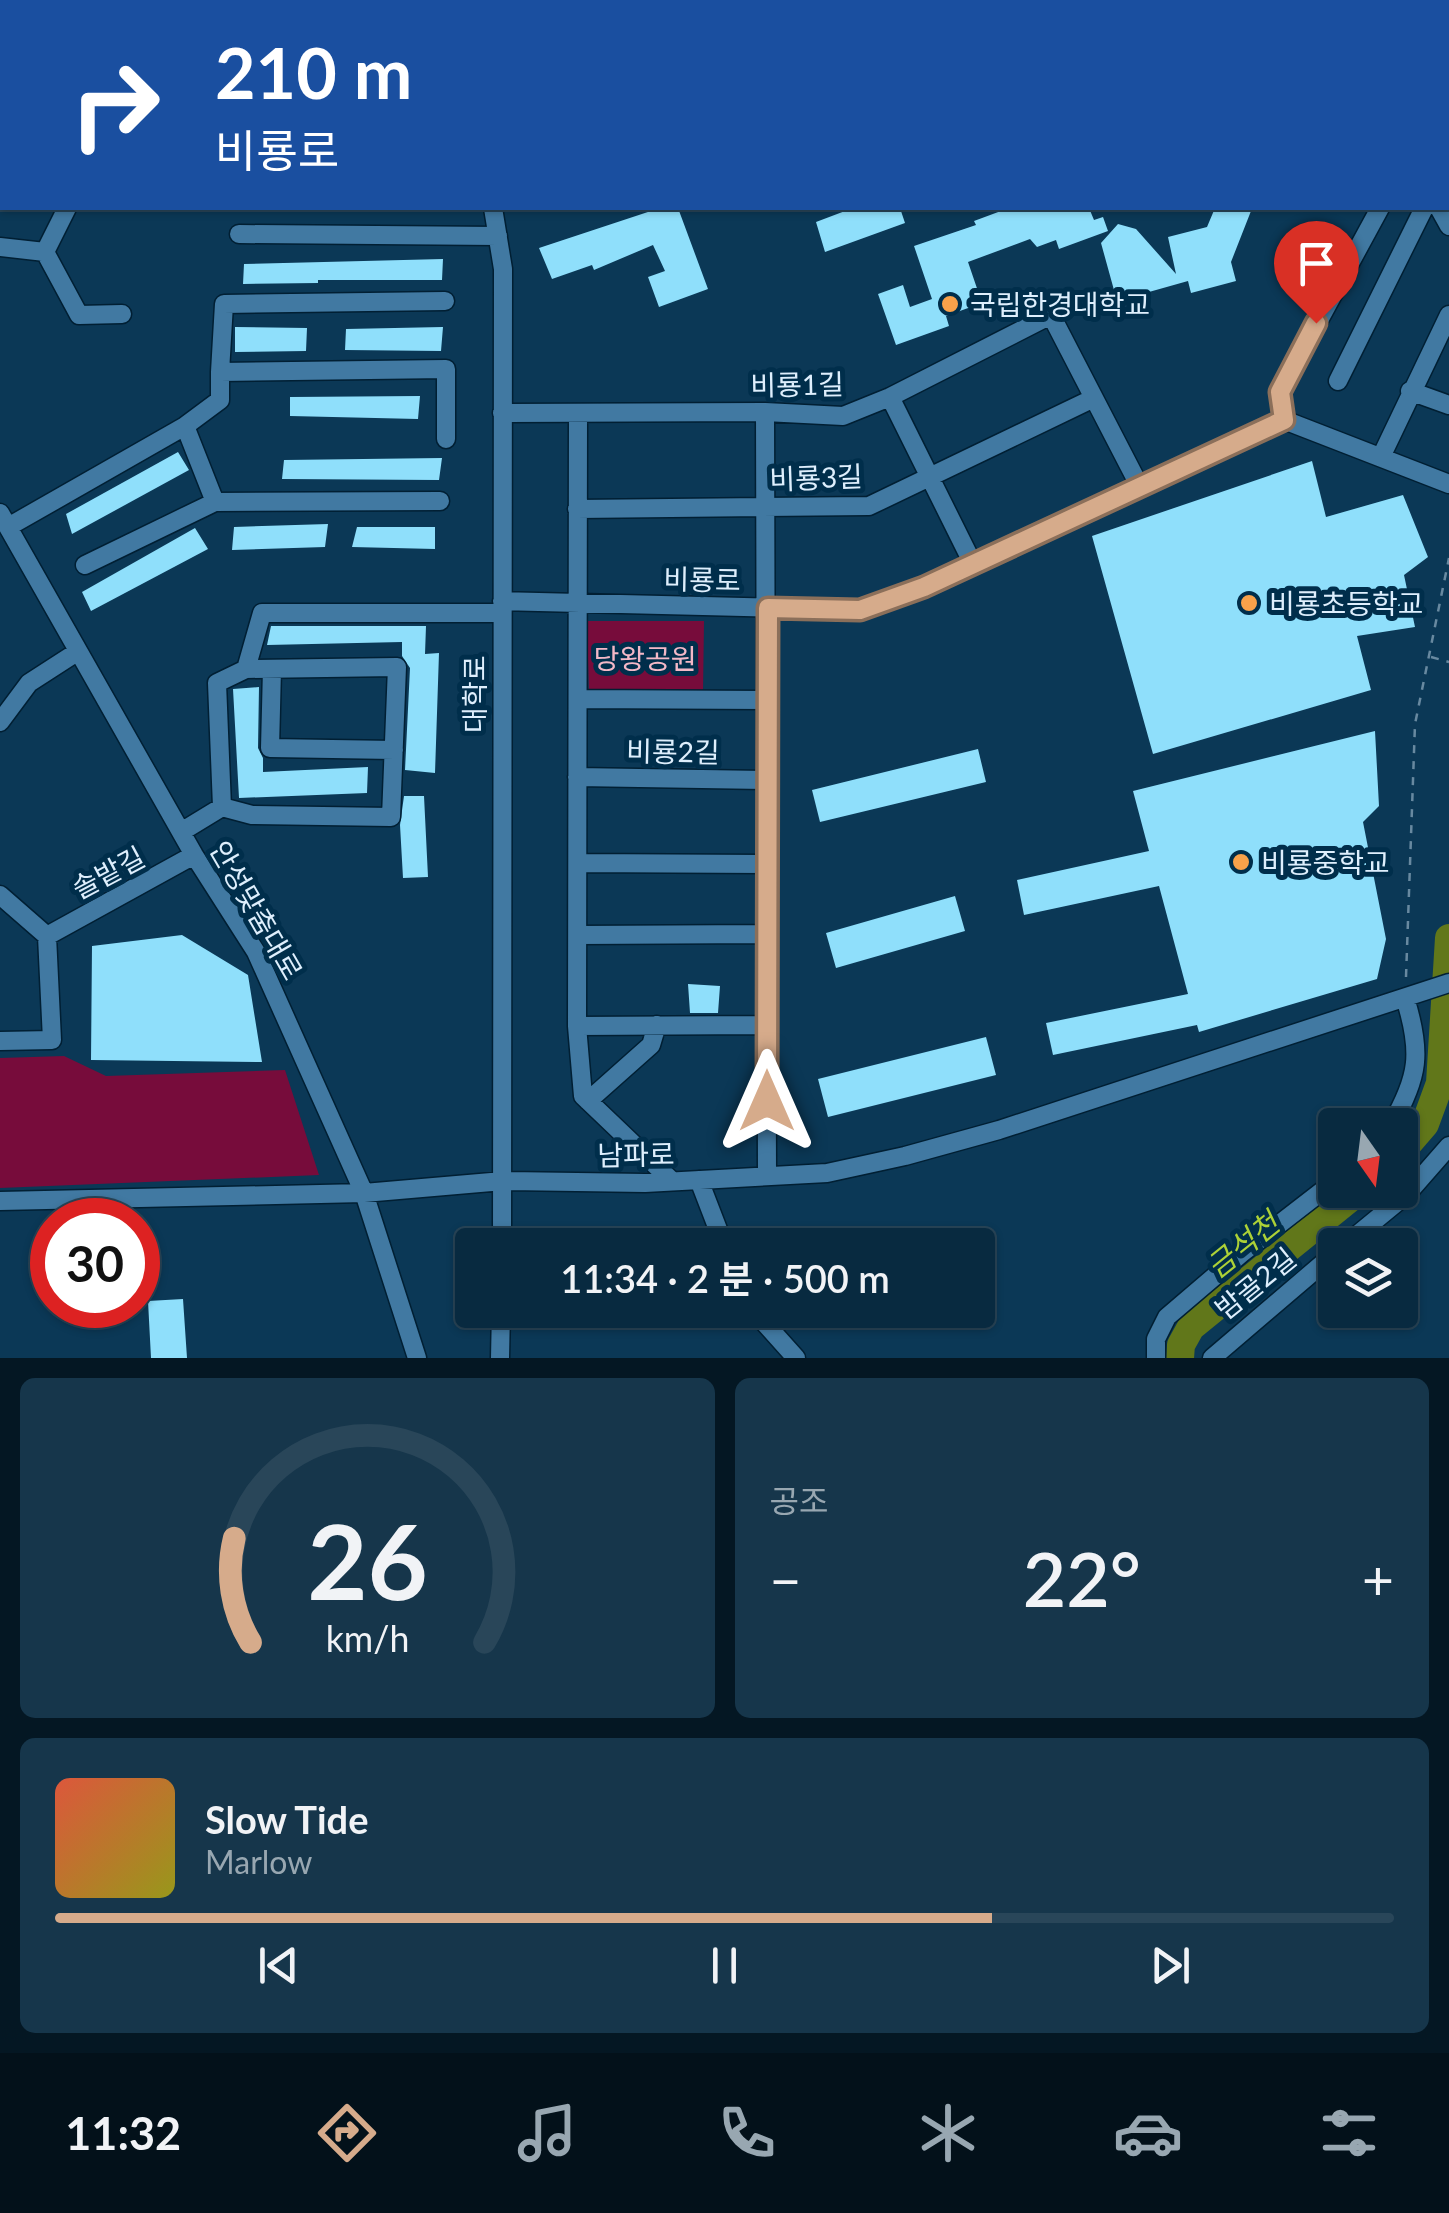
<!DOCTYPE html>
<html lang="ko">
<head>
<meta charset="utf-8">
<style>
  body { margin:0; font-family:Lato,"Noto Sans KR",sans-serif; background:#16364b; color:#f1f3f6; height:100vh; display:flex; flex-direction:column; font-size:38px; white-space:nowrap }
  * { box-sizing:border-box; margin:0 }
  p { font-size:32px; color:#98a7b1 }
  .icon { flex:none; width:55px; height:55px; fill:none; stroke:currentColor; stroke-width:2; stroke-linecap:round; stroke-linejoin:round }
  .map { position:relative; height:1358px; overflow:hidden }
  .side { display:flex; flex-direction:column; gap:20px; padding:20px; background:#041723; flex:1 }
  .side>* { flex:none }
  .top-card { position:absolute; left:0px; top:0px; width:1450px; height:210px; box-shadow:0 2px 8px #0004,0 0 0 2px #294659; background:#1a4fa0; color:#fff; overflow:hidden }
  .needle { width:65px; rotate:166deg }
  .fabs { position:absolute; left:1318px; top:1108px; display:grid; gap:20px }
  .fabs a { display:grid; place-items:center; width:100px; height:100px; border-radius:10px; background:#082a40; box-shadow:0 2px 8px #0004,0 0 0 2px #294659; font-size:50px }
  .speed { position:absolute; left:30px; top:1198px; display:flex; gap:20px; font-size:50px; font-weight:700; text-align:center }
  .speed>* { display:grid; place-content:center; width:130px; height:130px; border-radius:50%; background:#082a40; box-shadow:0 2px 8px #0004,0 0 0 2px #294659; line-height:1 }
  .speed .limit { border:15px solid #d22; background:#fff; color:#111 }
  .pin { position:absolute; display:grid; place-items:center; width:85px; height:85px; color:#fff; margin:-102px -42px; border-radius:50% 50% 50% 0; rotate:-45deg; box-shadow:0 0 10px #0007 }
  .pin .icon { rotate:45deg }
  .me { position:absolute; width:110px; margin:-55px; rotate:0deg; stroke-linejoin:round; filter:drop-shadow(0 0 8px #0008) }
  .turn { display:flex; align-items:center; gap:35px; height:210px; padding:0 50px; font-size:45px }
  .turn .icon { width:130px; height:130px; stroke-width:2.5 }
  .turn b { display:block; font-size:70px; line-height:85px }
  .big { font-size:75px; font-weight:600; line-height:1.1 }
  .side .card { flex:1; display:flex; flex-direction:column; justify-content:center; gap:15px; min-width:0; padding:0 35px; border-radius:15px; background:#16364b }
  .side .dial { align-items:center; gap:0 }
  .dial svg { height:260px; overflow:visible; fill:none; stroke:#294659; stroke-width:7; stroke-linecap:round; text-anchor:middle }
  .dial text { fill:#f1f3f6; stroke:none }
  .song { display:flex; align-items:center; gap:30px }
  .cover { width:120px; height:120px; border-radius:15px; background:linear-gradient(135deg,hsl(10 70% 55%),hsl(60 70% 35%)) }
  .played { height:10px; border-radius:5px; background:linear-gradient(90deg,#d6ab8b 70%,#294659 70%) }
  .keys { display:flex; justify-content:space-around; direction:ltr }
  .heat { display:flex; justify-content:space-between; align-items:center; font-size:55px; direction:ltr }
  .side .tiles { flex:1; display:grid; gap:20px; grid-template-columns:1fr 1fr }
  .card:last-child { grid-column:span 2 }
  .trip { position:absolute; left:455px; top:1228px; width:540px; height:100px; border-radius:10px; background:#082a40; box-shadow:0 2px 8px #0004,0 0 0 2px #294659; font-weight:600; line-height:100px; text-align:center }
  .tabs { display:flex; height:160px; justify-content:space-around; align-items:center; background:#03111a; color:#98a7b1 }
  .tabs .icon { width:70px; height:70px }
  .tabs .active { color:#d6ab8b }
  .tabs b { font-size:45px; color:#f1f3f6 }
  .map>svg:first-child { display:block }
</style>
</head>
<body>
<div class="map">
<svg width="1449" height="1358" viewBox="0 0 1449 1358">
  <rect width="100%" height="100%" fill="#0b3856"/>
  <!-- green -->
  <path fill="#770c3b" d="M587 621H704L703 693 589 694Z
    M64 1056 106 1076 285 1070 319 1175 0 1188V1058Z"/>
  <g fill="none" stroke-linecap="round" stroke-linejoin="round">
    <!-- river -->
    <path stroke="#61771a" stroke-width="28" d="M1400 1153 1425 1124 1440 1083 1449 938
      M1180 1358 1181 1345 1191 1327 1360 1190"/>
  </g>
  <!-- building -->
  <path fill="#8fdffb" d="M660 208H678L708 289 659 307 648 277 665 271 653 245 594 270 592 265 552 279 539 248Z
    M853 208H900L905 223 825 252 816 222Z
    M1009 208H1089L1094 220 1103 217 1108 231 1059 249 1056 240 1037 247 1030 239 968 262 982 303 946 316 949 326 896 345 878 294 903 285 910 307 932 299 914 246 976 225 974 221Z
    M1215 208H1242L1251 211 1231 262 1236 281 1191 293 1188 281 1117 301 1101 243 1118 224 1136 229 1176 274 1168 237 1207 227Z
    M443 259 442 280H318V283L243 284 244 264Z
    M235 327 307 328 306 351 235 352Z
    M443 327 441 351 345 350 346 329Z
    M420 396 418 419 290 416V397Z
    M178 452 189 470 72 534 66 514Z
    M442 458 439 480 282 479 284 460Z
    M1312 461 1326 517 1403 495 1428 557 1404 575 1415 627 1357 636 1371 690 1153 754 1092 536Z
    M328 524 325 547 232 550 234 527Z
    M357 527H435V549L352 547Z
    M195 528 208 549 91 611 82 592Z
    M271 626H426L425 654 439 653 435 773 405 770 410 668 402 656V642L267 645Z
    M259 687 258 748 263 758V772L368 767 367 793 239 798 233 689Z
    M1375 731 1379 806 1363 822 1386 939 1377 979 1199 1032 1197 1025 1053 1055 1046 1023 1188 994 1159 886 1024 915 1017 880 1149 851 1133 791Z
    M978 749 986 782 820 822 812 790Z
    M404 796H424L428 877 403 878 400 825Z
    M955 896 965 931 836 968 826 933Z
    M182 935 248 975 262 1062 91 1060 92 946Z
    M688 984 720 986 718 1013H690Z
    M986 1037 996 1075 828 1117 818 1079Z
    M183 1299 187 1358H151L148 1301Z"/>
  <g fill="none" stroke-linecap="round" stroke-linejoin="round">
    <!-- minor casing -->
    <g stroke="#011f33" stroke-width="21">
      <path id="minor" d="M390 0 391 2
        M0 102H2
        M1448 160 1449 156
        M493 208 503 269 502 1245
        M1439 208 1449 226
        M239 234 498 236
        M0 247 45 252 67 208
        M45 252 79 315 122 314
        M220 372 224 304 445 301
        M1338 381 1424 208
        M1410 391 1449 405
        M890 397 973 564
        M765 412 767 1176
        M502 413 765 412 843 416 890 397 1051 315 1140 487
        M578 415 577 1026 583 1096 672 1181
        M1284 420 1280 392 1380 208
        M185 426 220 400V372L446 369V439
        M1381 457 1449 315
        M215 502 440 501
        M577 509 869 506 1094 398
        M0 513 194 855 256 952 364 1193 417 1358
        M8 527 185 426 215 502 85 565
        M502 601 860 610 924 587 1284 420 1449 484
        M272 669 270 748 394 750
        M578 699 767 700
        M0 722 29 683 77 652
        M577 777 767 780
        M222 807 252 815 391 817 397 667 246 669
        M181 832 222 807 217 683 246 669 262 613H501
        M578 863 767 864
        M0 895 47 936
        M579 935 767 934
        M577 1026 767 1025
        M0 1041 52 1040 47 936 194 855
        M588 1101 651 1045 657 1025
        M1391 1125C1419 1077 1422 1052 1405 998
        M699 1180 724 1245
        M0 1201 364 1193 503 1181 645 1183 827 1173 905 1156 999 1130 1449 983
        M1345 1245 1407 1194 1449 1146
        M753 1310 796 1358
        M500 1358 501 1310
        M1156 1358V1339L1167 1317 1242 1253 1335 1181
        M1212 1358 1335 1253"/>
    </g>
    <!-- path -->
    <path stroke="#6889a0" stroke-width="2.5" stroke-dasharray="8 8" stroke-linecap="butt" d="M1431 657 1449 662
      M1406 977 1415 724 1449 558"/>
    <!-- minor -->
    <use href="#minor" stroke="#4179a2" stroke-width="18"/>
  </g>
  <g fill="none" stroke-linecap="round" stroke-linejoin="round">
    <!-- route casing -->
    <g stroke="#8b6f5a" stroke-width="25">
      <path id="route" d="M767 1101 768 608 860 610 924 587 1284 420 1280 392 1316 323"/>
    </g>
    <!-- route -->
    <use href="#route" stroke="#d6ab8b" stroke-width="18"/>
  </g>
  <!-- markers -->
  <g fill="#f8a14a" stroke="#002e4b" stroke-width="4">
    <circle cx="950" cy="304" r="10"/>
    <circle cx="1249" cy="603" r="10"/>
    <circle cx="1241" cy="862" r="10"/>
  </g>
  <g text-anchor="middle" dominant-baseline="central" stroke-width="10" stroke-linejoin="round" paint-order="stroke">
    <!-- poi labels -->
    <g font-size="28" fill="#deeffd" stroke="#002e4b" text-anchor="start">
      <text x="970" y="304">국립한경대학교</text>
      <text x="1269" y="603">비룡초등학교</text>
      <text x="1261" y="862">비룡중학교</text>
    </g>
    <!-- street labels -->
    <g font-size="28" fill="#deeffd" stroke="#002e4b">
      <text transform="translate(797 384) rotate(-1)">비룡1길</text>
      <text transform="translate(816 477) rotate(-2)">비룡3길</text>
      <text transform="translate(702 579) rotate(1)">비룡로</text>
      <text transform="translate(474 694) rotate(-90)">대학로</text>
      <text transform="translate(673 751) rotate(1)">비룡2길</text>
      <text transform="translate(108 872) rotate(-28)">솔밭길</text>
      <text transform="translate(257 910) rotate(60)">안성맞춤대로</text>
      <text transform="translate(636 1154) rotate(-1)">남파로</text>
      <text transform="translate(1255 1283) rotate(-39)">밤골2길</text>
    </g>
    <!-- park labels -->
    <g font-size="28" fill="#f3b8c7" stroke="#002e4b">
      <text x="645" y="658">당왕공원</text>
    </g>
    <!-- water labels -->
    <g font-size="30" font-style="italic" fill="#acd137" stroke="#002e4b">
      <text transform="translate(1242 1244) rotate(-39)">금석천</text>
    </g>
  </g>
</svg>
<div class="fabs">
<a><svg class="needle" viewBox="-14 -14 28 28"><path d="M0-13l5 13h-10z" fill="#e53935"/><path d="M0 13l5-13h-10z" fill="#98a7b1"/></svg></a>
<a><svg class="icon" aria-label="layers" viewBox="0 0 24 24"><path d="M12 4l9 5-9 5-9-5zM3 14l9 5 9-5"/></svg></a>
</div>
<div class="speed"><div class="limit">30</div></div>
<div class="pin" style="left:1316px;top:323px;background:#d93025"><svg class="icon" aria-label="arrive" viewBox="0 0 24 24"><path d="M6 21V4h12l-3 4 3 4H6"/></svg></div>
<svg class="me" style="left:767px;top:1101px" viewBox="-20 -20 40 40"><path d="M0-17L14 15 0 8-14 15z" fill="#d6ab8b" stroke="#fff" stroke-width="4"/></svg>
<div class="trip">11:34 · 2 분 · 500 m</div>
<div class="top-card">
<div class="turn"><svg class="icon" aria-label="right" viewBox="0 0 24 24"><path d="M7 20v-9h11M14 6l5 5-5 5"/></svg><div><b>210 m</b>비룡로</div></div>
</div>
</div>
<section class="side">
<div class="tiles">
<div class="card dial"><svg viewBox="0 0 100 80">
<path d="M14 69A42 42 0 1 1 86 69"/>
<path d="M14 69A42 42 0 0 1 9 37" stroke="#d6ab8b"/>
<text x="50" y="56" font-size="32" font-weight="700">26</text>
<text x="50" y="72" font-size="11">km/h</text>
</svg></div>
<div class="card"><p>공조</p>
<div class="heat"><a>−</a><b class="big">22°</b><a>+</a></div>
</div>
<div class="card">
<div class="song"><i class="cover"></i><div><b>Slow Tide</b><p>Marlow</p></div></div>
<div class="played"></div>
<div class="keys"><svg class="icon" aria-label="previous" viewBox="0 0 24 24"><path d="M18 5L8 12l10 7zM5 5v14"/></svg><svg class="icon" aria-label="pause" viewBox="0 0 24 24"><path d="M8 5v14M16 5v14"/></svg><svg class="icon" aria-label="next" viewBox="0 0 24 24"><path d="M6 5l10 7-10 7zM19 5v14"/></svg></div>
</div>
</div>
</section>
<nav class="tabs">
<b>11:32</b>
<svg class="icon active" aria-label="directions" viewBox="0 0 24 24"><path d="M12 3l9 9-9 9-9-9zM9 14v-3h6M13 9l2 2-2 2"/></svg>
<svg class="icon" aria-label="music" viewBox="0 0 24 24"><path d="M9 18V5l10-2v13"/><circle cx="6" cy="18" r="3"/><circle cx="16" cy="16" r="3"/></svg>
<svg class="icon" aria-label="phone" viewBox="0 0 24 24"><path d="M5 4h4l2 5-3 2q2 4 5 5l2-3 5 2v4C11 20 4 13 5 4z"/></svg>
<svg class="icon" aria-label="climate" viewBox="0 0 24 24"><path d="M12 3v18M4 7l16 10M4 17L20 7"/></svg>
<svg class="icon" aria-label="car" viewBox="0 0 24 24"><path d="M5 17H2v-5l4-1 3-4h7l3 4 3 1v5h-3M9 17h6M6 11h13"/><circle cx="7" cy="17" r="2"/><circle cx="17" cy="17" r="2"/></svg>
<svg class="icon" aria-label="filters" viewBox="0 0 24 24"><path d="M4 7h16M4 17h16"/><circle cx="9" cy="7" r="2"/><circle cx="15" cy="17" r="2"/></svg>
</nav>
</body>
</html>
